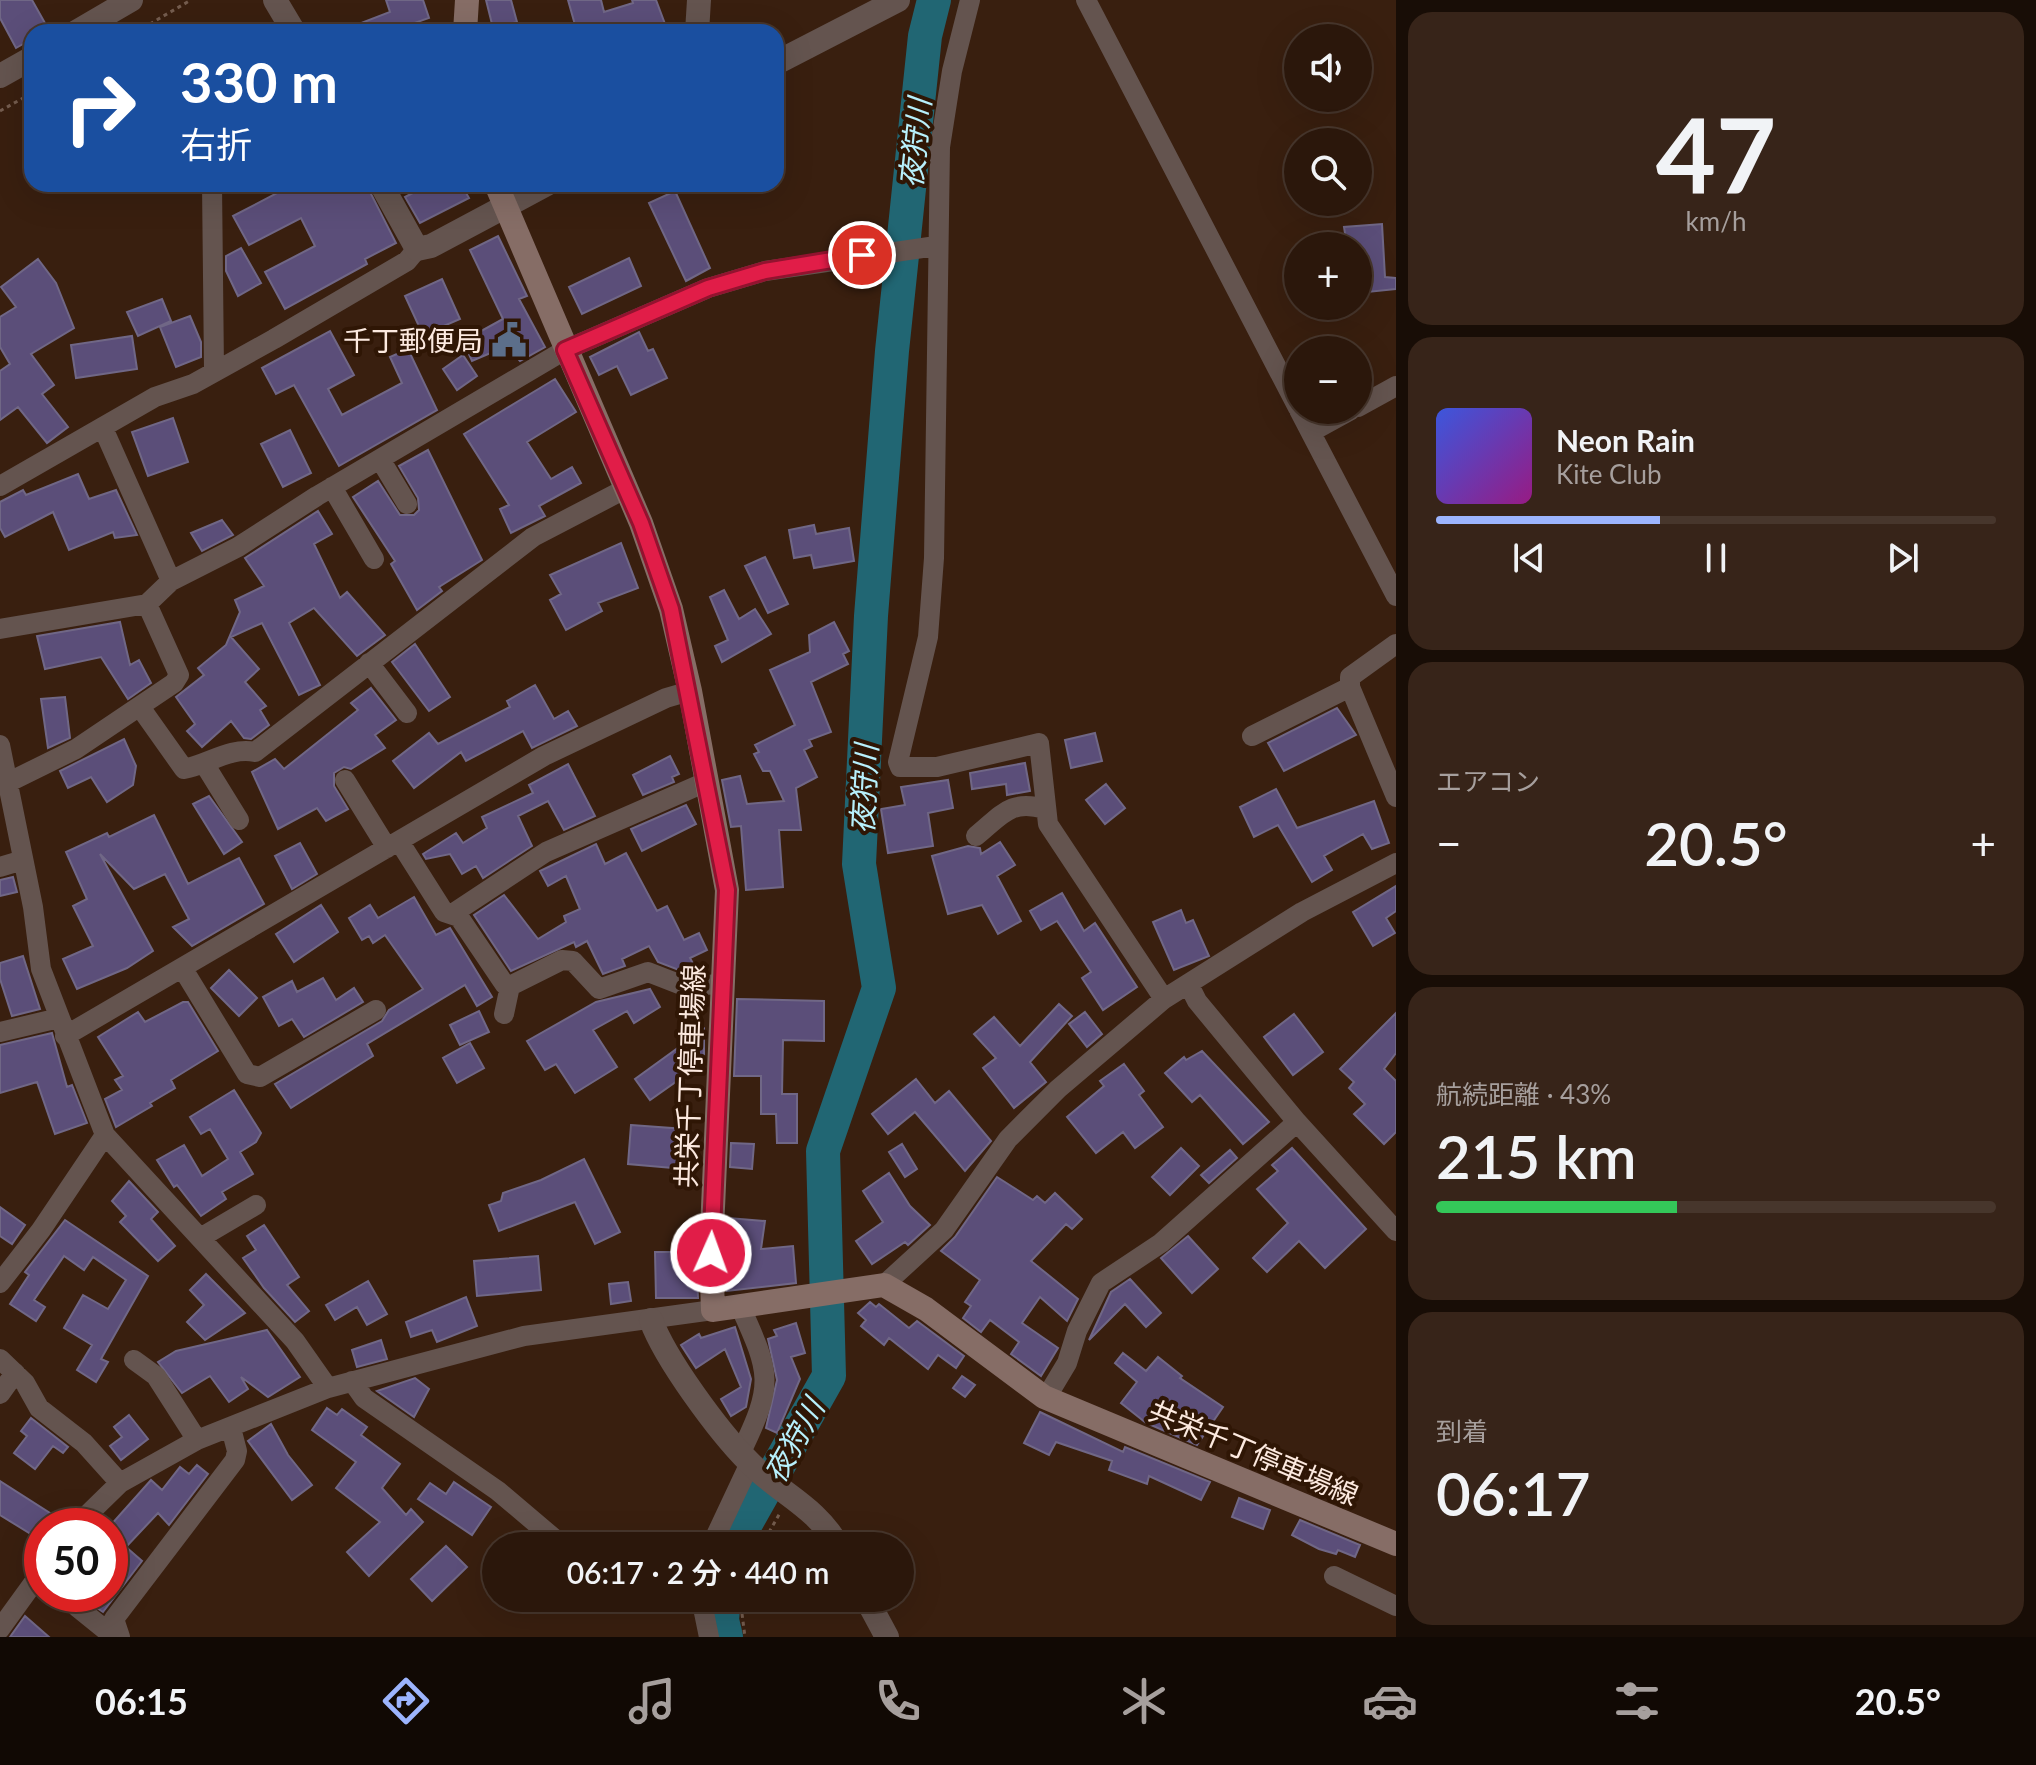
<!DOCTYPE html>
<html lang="ja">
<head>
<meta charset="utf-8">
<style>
  body { margin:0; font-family:Lato,"Noto Sans JP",sans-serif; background:#372419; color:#f1f3f6; height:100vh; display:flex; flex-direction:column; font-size:30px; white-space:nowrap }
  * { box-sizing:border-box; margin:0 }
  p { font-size:26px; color:#a69f9d }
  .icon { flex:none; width:44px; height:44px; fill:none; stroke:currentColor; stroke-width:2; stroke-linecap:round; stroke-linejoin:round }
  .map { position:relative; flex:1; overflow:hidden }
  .drawer { display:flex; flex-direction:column; gap:12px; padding:12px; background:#180d06; width:640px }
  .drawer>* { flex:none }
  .hud { position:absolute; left:24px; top:24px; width:760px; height:168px; border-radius:24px; box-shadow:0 8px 32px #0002,0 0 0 2px #47362c; background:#1a4fa0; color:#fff; overflow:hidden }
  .buttons { position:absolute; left:1284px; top:24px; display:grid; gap:16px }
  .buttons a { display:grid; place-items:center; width:88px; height:88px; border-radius:50%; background:#2b170b; box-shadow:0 8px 32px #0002,0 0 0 2px #47362c; font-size:40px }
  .speed { position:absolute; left:24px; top:1508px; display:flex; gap:16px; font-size:40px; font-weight:700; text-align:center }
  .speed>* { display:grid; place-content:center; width:104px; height:104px; border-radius:50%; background:#2b170b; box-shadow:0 8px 32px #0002,0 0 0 2px #47362c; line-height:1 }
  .speed .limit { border:12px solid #d22; background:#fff; color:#111 }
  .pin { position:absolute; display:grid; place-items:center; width:68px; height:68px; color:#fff; margin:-34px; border:4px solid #fff; border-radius:50%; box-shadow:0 2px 8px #0007 }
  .me { position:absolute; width:88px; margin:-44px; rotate:2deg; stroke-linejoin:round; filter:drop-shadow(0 0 6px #0008) }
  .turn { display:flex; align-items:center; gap:28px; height:168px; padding:0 24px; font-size:36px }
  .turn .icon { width:104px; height:104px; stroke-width:2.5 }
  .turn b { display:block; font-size:56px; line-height:68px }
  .big { font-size:60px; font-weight:600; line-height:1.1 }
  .drawer .widget { flex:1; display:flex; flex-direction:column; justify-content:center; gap:12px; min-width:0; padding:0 28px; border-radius:24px; background:#372419 }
  .drawer .dial { align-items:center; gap:0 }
  .dial b { font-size:104px; line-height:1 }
  .song { display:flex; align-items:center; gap:24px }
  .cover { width:96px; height:96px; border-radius:12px; background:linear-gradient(135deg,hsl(230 70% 55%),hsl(310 70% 35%)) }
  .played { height:8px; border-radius:4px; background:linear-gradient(90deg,#9cb4fd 40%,#47362c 40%) }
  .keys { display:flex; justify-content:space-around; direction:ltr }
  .heat { display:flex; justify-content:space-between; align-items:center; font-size:44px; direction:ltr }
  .charge { height:12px; border-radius:6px; background:linear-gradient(90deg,#34c759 43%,#47362c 0) }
  .trip { position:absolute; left:482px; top:1532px; width:432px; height:80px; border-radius:40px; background:#2b170b; box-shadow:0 8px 32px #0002,0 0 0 2px #47362c; font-weight:600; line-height:80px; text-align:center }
  .dock { display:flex; height:128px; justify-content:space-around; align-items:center; background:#110904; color:#a69f9d }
  .dock .icon { width:56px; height:56px }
  .dock .selected { color:#9cb4fd }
  .dock b { font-size:36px; color:#f1f3f6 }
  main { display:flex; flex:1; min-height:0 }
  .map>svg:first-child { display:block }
</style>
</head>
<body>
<main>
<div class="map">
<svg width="1396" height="1637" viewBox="0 0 1396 1637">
  <rect width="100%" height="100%" fill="#391f0f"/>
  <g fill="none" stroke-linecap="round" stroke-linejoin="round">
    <!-- river -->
    <path stroke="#216673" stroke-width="34" d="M733 1546 829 1376 823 1151 879 988 859 864 871 616 892 351 925 36 934 0
      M724 1598 722 1620 726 1637"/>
  </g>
  <!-- building -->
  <path fill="#5b4e79" stroke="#706786" stroke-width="2" d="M0 0H32L50 32H32V39L16 48 0 18Z
    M386 0H423L429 18 389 32H338L390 12Z
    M486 0H511L517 22 493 28Z
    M568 0H601L604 12 633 3 632 0H656L665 24 646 32 642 25 626 32H577Z
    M279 184H366L396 243 365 259 367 264 285 309 265 272 315 246 301 218 249 245 233 216 283 190Z
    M430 184H461L469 198 420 223 405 197Z
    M675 191 710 268 686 281 649 203Z
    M1382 224 1385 277 1396 278V289L1358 293V246H1347L1344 227Z
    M498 236 527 296 519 299 545 347 520 361 507 346 472 361 463 341 503 319 470 250Z
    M241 248 261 283 238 296 226 271V256Z
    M629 258 641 286 582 314 569 287Z
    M38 259 56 283 74 328 31 354 54 385 42 394 68 427 47 443 18 407 0 420V371L10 364 0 347V317L16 307 1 287Z
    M442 279 460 319 423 335 405 296Z
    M162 299 171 321 138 336 127 312Z
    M190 316 201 342V357L176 367 160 327Z
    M330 331 354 375 328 389 342 415 402 383 390 357 408 349 437 410 339 466 294 385 276 394 262 368Z
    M639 332 648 351 653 349 667 378 631 395 617 366 599 375 590 357Z
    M132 336 137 369 76 378 71 345Z
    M463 355 477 376 457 390 443 369Z
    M555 379 576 412 527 442 551 479 572 467 581 483 539 506 545 516 511 533 500 509 509 505 464 434Z
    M173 418 188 462 148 476 132 432Z
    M290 430 311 473 283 487 261 444Z
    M428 450 482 560 439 587 442 591 417 610 391 564 395 561 353 497 378 481 400 515H414L419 510 418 498 399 466Z
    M78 474 89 499 116 490 137 535 115 538 113 532 69 550 53 512 5 537 0 528V502L23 490 26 495Z
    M318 511 332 534 314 544 340 598 347 592 385 635 357 656 314 608 289 623 320 685 299 695 262 623 231 637 259 669 245 682 266 706 260 710 269 725 251 739 244 738 231 721 202 747 187 731 195 724 176 697 204 675 198 668 226 645 240 612 235 600 264 586 245 558Z
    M222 520 233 535 202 551 191 533Z
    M814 525 816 534 849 528 854 561 814 568 811 555 794 558 789 530Z
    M621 543 638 588 598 603 602 611 566 630 550 600 561 594 550 575Z
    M765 557 788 604 768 613 745 566Z
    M724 590 739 619 755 609 771 634 722 662 715 646 728 640 710 597Z
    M120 622 130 665 139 660 151 683 128 699 101 657 45 669 37 636Z
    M834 622 849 651 843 654 848 664 811 682 831 732 809 740 812 746 804 750 817 777 796 788 801 830H779L783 887 746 890 741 826 731 827 722 780 740 776 747 804 784 801 770 771H763L754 754 759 752 755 745 795 725 770 670 810 652 809 635Z
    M415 644 450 697 429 711 392 662Z
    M535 685 554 719 568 711 577 726 532 748 523 731 466 761 461 752 414 788 393 761 429 733 438 744 510 707 507 701Z
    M371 688 396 720 375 735 385 748 351 769 344 767 334 773V786L348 809 326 821 317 808 278 829 252 772 275 759 284 769 358 710 351 703Z
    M65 697 70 738 48 748 41 699Z
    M1337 708 1356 735 1284 771 1268 743Z
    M1095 733 1102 761 1071 768 1065 740Z
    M124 739 136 766 133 785 107 802 91 777 68 788 60 771Z
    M670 756 679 774 672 777 674 782 643 795 633 775Z
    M1025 763 1030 791 1007 795 1006 784 972 789 970 773Z
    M568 764 595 816 564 830 548 801 518 816 532 846 483 878 476 866 462 874 450 854 426 859 423 854 456 833 463 843 487 828 482 817 533 793 529 785Z
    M948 780 953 808 928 813 933 846 888 853 881 809 905 805 901 787Z
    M1106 784 1125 808 1105 824 1086 800Z
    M1276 789 1297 828 1374 801 1389 843 1372 849 1363 834 1324 856 1332 870 1312 882 1278 825 1254 837 1240 807Z
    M209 796 242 842 224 854 193 804Z
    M686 805 696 824 642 851 631 829Z
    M154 815 188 884 239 858 264 904 192 946 173 927 189 919 165 874 134 889 100 854 153 951 127 968 77 989 63 959 93 946 73 906 87 899 66 852 107 833 109 837Z
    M1000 842 1015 865 997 876 1021 921 998 934 982 905 948 914 932 856 968 846 980 848 981 854Z
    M300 843 317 874 292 889 275 856Z
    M596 844 605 864 626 853 657 911 667 906 684 940 699 933 707 950 690 958 695 967 684 972 658 962 649 946 622 959 625 966 603 974 587 941 576 947 574 942 511 971 474 915 504 895 538 939 566 922 564 916 580 909 566 876 548 886 540 871Z
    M13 877 17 892 0 896V880Z
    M1396 886V911L1386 918 1395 933 1373 946 1353 912Z
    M1062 893 1084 931 1095 923 1137 987 1103 1010 1082 978 1091 972 1057 921 1041 930 1030 911Z
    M414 897 436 935 450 928 492 997 477 1006 465 985 367 1044 373 1056 291 1108 275 1084 382 1021 389 1010 423 989 385 935 373 943 369 936 362 940 349 918 370 905 378 918Z
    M321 905 338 932 294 962 276 934Z
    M1181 910 1186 923 1193 920 1209 956 1174 970 1153 922Z
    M23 956 40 1009 12 1016 0 979V963Z
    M229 970 257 998 239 1016 211 988Z
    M323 978 336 1000 354 988 363 1002 304 1037 292 1019 279 1026 263 997 292 981 297 992Z
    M650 989 660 1007 634 1023 627 1011 593 1030 617 1067 575 1093 556 1064 545 1070 527 1041 596 1002Z
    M737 999 824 1001V1041L783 1040 782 1094H797V1143H777L776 1114H761V1076H734Z
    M183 1002H188L218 1051 171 1080 175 1088 150 1103 152 1106 116 1127 105 1099 122 1090 115 1080 123 1076 98 1037 138 1012 145 1022Z
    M1059 1004 1072 1016 1030 1062 1046 1082 1014 1108 983 1068 996 1058 974 1034 994 1017 1020 1046Z
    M479 1011 489 1032 460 1045 450 1025Z
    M1085 1012 1102 1034 1087 1047 1069 1024Z
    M1396 1013V1053L1384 1069 1396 1081V1132L1384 1144 1354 1114 1365 1104 1349 1088 1354 1082 1340 1069Z
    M1294 1014 1323 1052 1293 1075 1264 1037Z
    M704 1029V1062L650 1100 635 1079Z
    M52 1033 67 1087 72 1085 87 1123 55 1134 37 1082 0 1093V1045Z
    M470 1043 484 1068 457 1083 443 1058Z
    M1202 1051 1269 1122 1243 1144 1200 1095 1192 1102 1165 1073 1184 1057 1186 1060Z
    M1124 1064 1144 1091 1139 1095 1163 1127 1135 1148 1123 1132 1096 1153 1067 1117 1104 1086 1100 1081Z
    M916 1079 935 1103 949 1091 991 1141 965 1171 915 1112 888 1134 872 1114Z
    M234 1090 261 1133 256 1142 240 1152 253 1174 222 1192 226 1199 201 1216 177 1185 174 1187 157 1160 184 1145 202 1176 228 1159 210 1129 201 1134 190 1117Z
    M631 1125 685 1129 683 1152 697 1153 695 1170 628 1164Z
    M731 1143 754 1144 752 1169 730 1167Z
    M902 1144 917 1169 905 1177 889 1152Z
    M1181 1148 1199 1166 1170 1195 1152 1177Z
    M1292 1148 1366 1229 1325 1268 1299 1241 1267 1272 1253 1258 1288 1223 1257 1189 1278 1171 1272 1165Z
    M1230 1150 1237 1158 1209 1183 1201 1175Z
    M584 1159 620 1232 595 1244 575 1202 499 1231 489 1205 501 1201 503 1193 541 1180Z
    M889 1173 910 1206 930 1225 908 1245 905 1242 872 1264 856 1241 883 1222 863 1191Z
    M997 1177 1033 1200 1037 1196 1045 1203 1055 1193 1082 1219 1072 1229 1066 1224 1031 1261 1078 1299 1067 1321 1040 1297 1022 1323 1058 1348 1041 1376 1011 1354 1019 1342 990 1320 981 1332 963 1318 971 1306 965 1302 980 1280 941 1251 955 1237Z
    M129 1181 158 1212 151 1219 175 1246 158 1261 120 1222 126 1216 112 1201Z
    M0 1207 25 1225 12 1244 0 1236Z
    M728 1218 765 1221 761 1249 793 1246 796 1283 727 1291Z
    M65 1220 148 1276 101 1359 108 1362 96 1382 77 1370 92 1345 64 1328 83 1295 108 1309 126 1280 93 1257 84 1270 64 1256 34 1300 45 1307 36 1321 10 1304 29 1275 25 1272Z
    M264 1225 299 1277 287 1285 309 1311 295 1322 264 1288 243 1258 256 1250 247 1236Z
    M1188 1236 1218 1269 1192 1293 1161 1258Z
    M655 1252H696L698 1298H656Z
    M538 1256 541 1290 477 1296 474 1261Z
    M206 1274 245 1313 205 1340 187 1322 204 1305 190 1290Z
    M1130 1279 1161 1313 1146 1327 1125 1304 1089 1340 1111 1292Z
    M368 1281 387 1314 367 1325 357 1307 335 1320 326 1305Z
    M628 1282 631 1301 611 1304 609 1284Z
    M466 1297 477 1326 437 1342 432 1330 411 1337 406 1322Z
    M870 1302 876 1307 879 1304 909 1328 917 1321 964 1356 956 1368 938 1355 928 1369 889 1338 884 1345 861 1326 866 1320 858 1313Z
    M796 1323 805 1353 791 1357 800 1379 777 1433 766 1428 777 1380 768 1339 777 1336 774 1330Z
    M735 1327 751 1379 746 1407 731 1416 721 1399 741 1387 725 1349 696 1368 681 1345 699 1334 701 1338Z
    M267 1330 300 1377 268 1397 241 1377 248 1389 229 1402 210 1376 182 1393 158 1362 176 1351Z
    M381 1340 387 1359 357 1367 352 1350Z
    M1123 1353 1146 1371 1158 1357 1182 1376 1180 1378 1223 1407 1197 1445 1146 1423 1121 1403 1137 1382 1115 1363Z
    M962 1376 975 1385 965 1397 953 1388Z
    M415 1378 429 1389 414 1417 377 1391Z
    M327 1408 337 1415 342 1409 367 1427 361 1435 400 1464 382 1488 406 1515 411 1509 423 1522 369 1576 347 1552 380 1522 336 1488 356 1462 312 1430Z
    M1040 1412 1123 1452 1125 1447 1210 1482 1201 1500 1149 1476 1147 1484 1109 1470 1112 1461 1056 1442 1049 1455 1024 1443Z
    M129 1415 148 1439 121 1460 110 1446 122 1437 114 1427Z
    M31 1418 68 1447 63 1453 53 1446 35 1469 14 1453 27 1436 21 1431Z
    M271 1424 288 1455 312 1485 292 1500 248 1441Z
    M197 1465 208 1474 169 1525 158 1513 126 1547 142 1561 103 1612 76 1594H110V1526L151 1480 162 1490 180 1467 189 1474Z
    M0 1481 64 1522 63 1526H42V1541L0 1515Z
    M454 1482 491 1507 472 1535 418 1499 430 1483 446 1494Z
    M1239 1498 1270 1510 1263 1529 1232 1517Z
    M1300 1520 1360 1545 1355 1557 1338 1550 1336 1554 1319 1549 1292 1535Z
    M446 1546 467 1567 432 1601 411 1579Z
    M25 1616 49 1637H10Z"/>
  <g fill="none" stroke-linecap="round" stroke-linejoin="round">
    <!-- path -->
    <path stroke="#745c4e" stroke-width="3" stroke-dasharray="4 4" stroke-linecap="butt" d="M136 32 191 0
      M0 111 32 93
      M761 1546 780 1513
      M740 1598 745 1637"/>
    <!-- minor -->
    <path stroke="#64544f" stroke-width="20" d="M970 0 952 71 940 147 934 558 928 637 898 762 900 767H937L1039 743 1048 824 1164 999
      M1086 0 1298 408
      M212 184 214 369
      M1358 407 1396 386
      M1299 410 1396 596
      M103 428 171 581
      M1311 432 1351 410
      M380 459 407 504
      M0 486 155 397 193 384 274 339 407 261 417 249
      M332 487 374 559
      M0 629 147 604 171 581 238 547 317 496 565 350 708 288 765 271 936 246
      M1396 644 1350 677V687L1396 797
      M369 663 407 713
      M140 707 184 769C209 764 230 747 255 752L533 537 625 489
      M1252 736 1350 687
      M0 745 33 907 41 969 105 1135 295 1341 328 1388
      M205 765 239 820
      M345 780 387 848
      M7 783 76 749 174 683 179 675 147 604
      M976 836C1002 815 1010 799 1045 809
      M399 841 444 912 459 917 505 985 510 986 562 960 573 961 599 989 648 972 684 986 722 984
      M0 867 23 860
      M452 914 546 852 706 782
      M183 969 247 1074 260 1077 376 1010
      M1189 985 1197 1001 1297 1122 1396 1231
      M504 1014 510 986
      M0 1032 59 1018
      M65 1036 544 756 666 698 690 691
      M200 1238 256 1205
      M0 1283 41 1230 105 1135
      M884 1285 944 1230 1008 1139 1058 1089 1164 999 1302 912 1396 863
      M740 1306C771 1374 774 1384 741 1452
      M0 1359 25 1383 39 1408 84 1443 120 1483
      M134 1360 156 1376 197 1440
      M352 1381 364 1398 498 1491 563 1546
      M0 1394 15 1373
      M1046 1398 1067 1363 1077 1331 1101 1283 1161 1243 1297 1122
      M76 1526 120 1483 197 1440 328 1388 524 1336 713 1310
      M711 1546 750 1463
      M1334 1576 1396 1606
      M649 1598H709
      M701 1598 709 1637
      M77 1607 108 1632 117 1633
      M0 1629 42 1571
      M120 1637 114 1619 235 1460 237 1451 231 1428"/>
    <!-- tertiary -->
    <path stroke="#64544f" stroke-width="24" d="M275 0 294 32
      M76 32 131 0
      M697 32 699 0
      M776 63 898 0
      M0 76 32 58
      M381 184 417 249 431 246 547 184
      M651 1320C665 1359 719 1432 749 1462 779 1493 817 1507 838 1546
      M866 1598 887 1637"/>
    <!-- secondary -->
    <path stroke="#866d66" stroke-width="24" d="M465 32 467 0
      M496 184 641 523 671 609 690 691 727 890 711 1253 713 1310 884 1285 926 1309 1044 1397 1396 1544"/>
  </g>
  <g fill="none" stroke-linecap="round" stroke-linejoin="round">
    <!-- route casing -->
    <g stroke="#92132f" stroke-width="20">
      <path id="route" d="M711 1253 727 890 671 609 641 523 565 350 708 288 765 271 862 255"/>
    </g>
    <!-- route -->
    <use href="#route" stroke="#e11d48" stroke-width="14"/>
  </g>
  <!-- icons -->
  <defs>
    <g id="civic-bare" transform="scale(2.76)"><path d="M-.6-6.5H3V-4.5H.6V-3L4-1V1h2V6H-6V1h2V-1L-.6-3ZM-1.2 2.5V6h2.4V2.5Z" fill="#5c6f8a" stroke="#2f1605" stroke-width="2.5" paint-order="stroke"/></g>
  </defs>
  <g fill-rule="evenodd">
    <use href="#civic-bare" x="509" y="340"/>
  </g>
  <g text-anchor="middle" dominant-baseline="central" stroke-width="8" stroke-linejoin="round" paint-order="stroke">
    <!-- poi labels -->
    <g font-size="28" fill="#fce9df" stroke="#2f1605" text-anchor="end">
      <text x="483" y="340">千丁郵便局</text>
    </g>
    <!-- street labels -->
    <g font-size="28" fill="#fce9df" stroke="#2f1605">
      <text transform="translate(689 1076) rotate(-88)">共栄千丁停車場線</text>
      <text transform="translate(1254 1452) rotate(23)">共栄千丁停車場線</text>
    </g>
    <!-- water labels -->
    <g font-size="30" font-style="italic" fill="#b7f0fc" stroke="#2f1605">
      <text transform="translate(914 143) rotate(-84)">夜狩川</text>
      <text transform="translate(863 789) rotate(-87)">夜狩川</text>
      <text transform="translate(793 1440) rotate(-61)">夜狩川</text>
    </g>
  </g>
</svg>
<div class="buttons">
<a><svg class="icon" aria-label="sound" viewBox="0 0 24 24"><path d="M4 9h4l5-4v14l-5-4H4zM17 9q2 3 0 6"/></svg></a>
<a><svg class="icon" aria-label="search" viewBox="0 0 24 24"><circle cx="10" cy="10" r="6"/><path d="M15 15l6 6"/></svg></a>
<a>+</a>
<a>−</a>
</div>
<div class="speed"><div class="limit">50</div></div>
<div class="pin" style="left:862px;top:255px;background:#d93025"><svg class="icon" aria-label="arrive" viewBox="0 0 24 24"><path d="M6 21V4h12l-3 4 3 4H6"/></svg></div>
<svg class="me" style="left:711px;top:1253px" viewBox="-20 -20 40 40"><circle r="17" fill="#e11d48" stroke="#fff" stroke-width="3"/><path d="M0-11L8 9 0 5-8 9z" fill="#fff"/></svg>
<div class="trip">06:17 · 2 分 · 440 m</div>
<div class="hud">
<div class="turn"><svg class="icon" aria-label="right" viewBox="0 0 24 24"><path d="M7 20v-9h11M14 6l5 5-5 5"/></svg><div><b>330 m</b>右折</div></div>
</div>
</div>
<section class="drawer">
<div class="widget dial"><b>47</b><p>km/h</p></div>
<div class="widget">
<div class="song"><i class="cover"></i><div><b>Neon Rain</b><p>Kite Club</p></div></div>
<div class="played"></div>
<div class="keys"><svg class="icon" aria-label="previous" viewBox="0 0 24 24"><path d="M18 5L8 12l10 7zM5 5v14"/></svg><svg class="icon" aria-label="pause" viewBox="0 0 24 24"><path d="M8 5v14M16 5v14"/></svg><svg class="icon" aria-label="next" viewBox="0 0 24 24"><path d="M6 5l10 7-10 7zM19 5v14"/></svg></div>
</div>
<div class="widget"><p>エアコン</p>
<div class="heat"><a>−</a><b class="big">20.5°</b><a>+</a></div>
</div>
<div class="widget"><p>航続距離 · 43%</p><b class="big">215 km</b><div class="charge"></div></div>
<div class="widget"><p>到着</p><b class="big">06:17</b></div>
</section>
</main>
<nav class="dock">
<b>06:15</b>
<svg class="icon selected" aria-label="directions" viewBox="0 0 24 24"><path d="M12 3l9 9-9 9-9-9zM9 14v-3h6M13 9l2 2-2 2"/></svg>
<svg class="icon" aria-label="music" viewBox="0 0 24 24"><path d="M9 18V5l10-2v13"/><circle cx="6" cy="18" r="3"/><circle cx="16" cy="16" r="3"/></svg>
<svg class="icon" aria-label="phone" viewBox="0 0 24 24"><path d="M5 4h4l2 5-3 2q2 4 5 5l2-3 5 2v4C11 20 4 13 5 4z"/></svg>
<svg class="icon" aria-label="climate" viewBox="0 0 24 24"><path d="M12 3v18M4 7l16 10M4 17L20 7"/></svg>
<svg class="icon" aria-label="car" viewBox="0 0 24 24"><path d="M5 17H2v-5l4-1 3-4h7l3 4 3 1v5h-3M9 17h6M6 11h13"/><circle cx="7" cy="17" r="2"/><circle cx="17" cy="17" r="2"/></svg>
<svg class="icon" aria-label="filters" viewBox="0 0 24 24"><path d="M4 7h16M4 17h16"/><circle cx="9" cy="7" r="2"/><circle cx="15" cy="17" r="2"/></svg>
<b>20.5°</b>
</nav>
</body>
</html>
